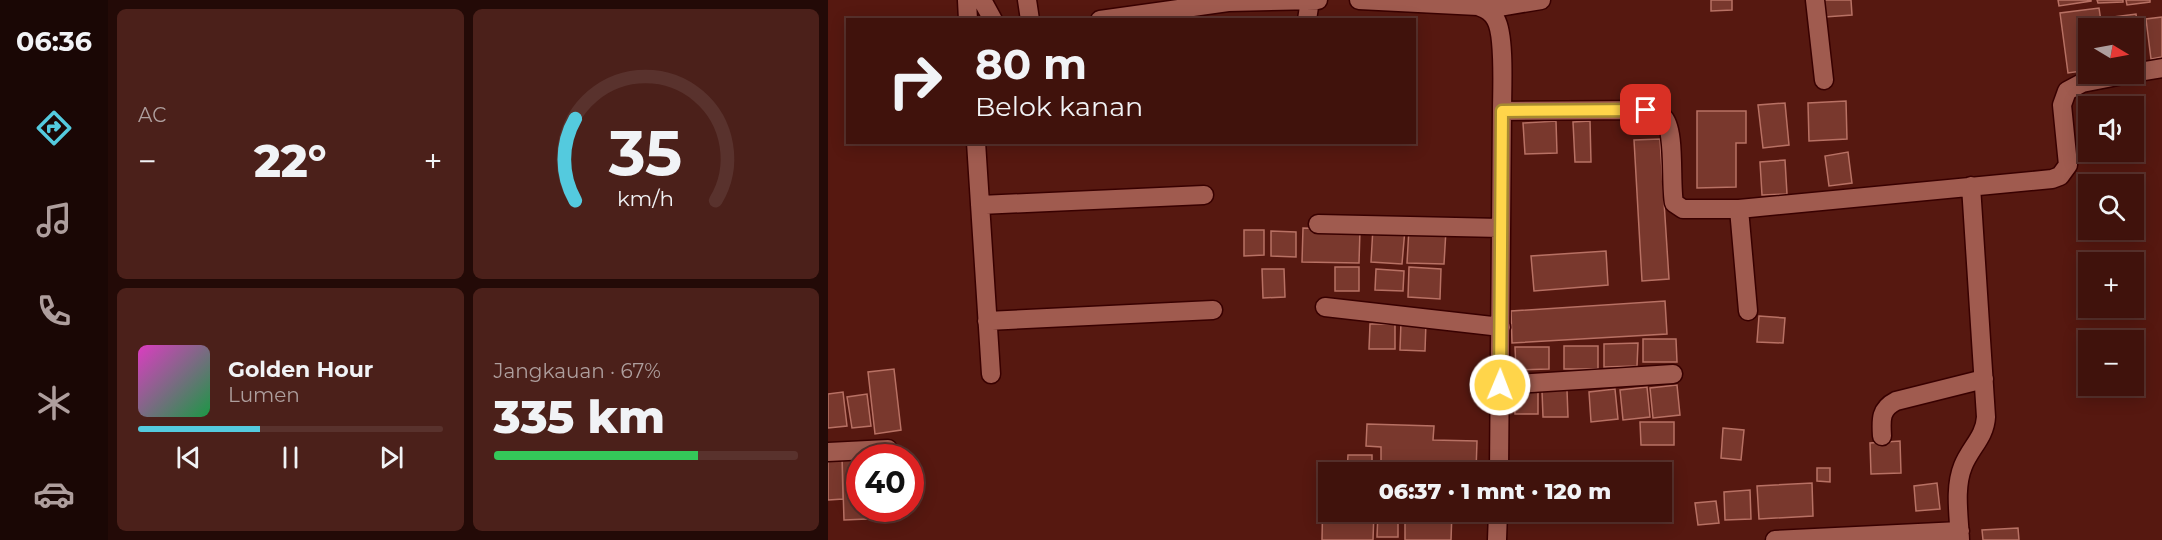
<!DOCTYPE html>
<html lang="id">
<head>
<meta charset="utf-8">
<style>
  body { margin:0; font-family:Montserrat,sans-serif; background:#4b201a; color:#f1f3f6; height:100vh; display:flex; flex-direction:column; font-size:22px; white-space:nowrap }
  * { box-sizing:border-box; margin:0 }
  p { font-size:20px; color:#ae9e9d }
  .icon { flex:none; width:33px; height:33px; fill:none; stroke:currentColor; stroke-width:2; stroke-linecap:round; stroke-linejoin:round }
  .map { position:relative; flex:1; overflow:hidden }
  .sheet { display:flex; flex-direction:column; gap:9px; padding:9px; background:#230a07; width:720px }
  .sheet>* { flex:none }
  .top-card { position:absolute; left:18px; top:18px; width:570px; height:126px; border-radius:0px; box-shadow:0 3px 15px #0003,0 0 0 2px #59322d; background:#40120c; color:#f1f3f6; overflow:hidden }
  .needle { width:39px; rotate:100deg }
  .tools { position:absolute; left:1250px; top:18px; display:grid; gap:12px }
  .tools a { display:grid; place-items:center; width:66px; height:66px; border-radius:0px; background:#40120c; box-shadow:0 3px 15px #0003,0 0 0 2px #59322d; font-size:30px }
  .speed { position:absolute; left:18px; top:444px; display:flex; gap:12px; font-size:30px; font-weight:700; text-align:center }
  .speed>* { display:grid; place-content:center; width:78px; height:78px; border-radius:50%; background:#40120c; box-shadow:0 3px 15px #0003,0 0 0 2px #59322d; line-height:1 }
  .speed .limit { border:9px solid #d22; background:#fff; color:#111 }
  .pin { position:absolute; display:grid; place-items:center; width:51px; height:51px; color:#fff; margin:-26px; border-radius:12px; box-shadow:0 3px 9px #0006 }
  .me { position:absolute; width:66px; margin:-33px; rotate:1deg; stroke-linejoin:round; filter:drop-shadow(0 0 4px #0008) }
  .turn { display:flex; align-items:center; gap:21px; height:126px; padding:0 30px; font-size:27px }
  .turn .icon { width:78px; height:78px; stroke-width:2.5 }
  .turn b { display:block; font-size:42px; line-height:51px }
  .big { font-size:45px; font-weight:800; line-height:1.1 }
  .sheet .widget { flex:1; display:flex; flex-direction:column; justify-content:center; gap:9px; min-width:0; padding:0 21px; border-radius:9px; background:#4b201a }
  .sheet .dial { align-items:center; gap:0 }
  .dial svg { height:156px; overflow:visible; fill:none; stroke:#59322d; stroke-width:7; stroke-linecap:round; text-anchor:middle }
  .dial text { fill:#f1f3f6; stroke:none }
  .song { display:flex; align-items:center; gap:18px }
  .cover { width:72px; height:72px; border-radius:9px; background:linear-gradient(135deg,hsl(310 70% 55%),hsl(140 70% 35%)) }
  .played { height:6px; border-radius:3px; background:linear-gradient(90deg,#54cade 40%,#59322d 40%) }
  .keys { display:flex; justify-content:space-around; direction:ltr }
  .heat { display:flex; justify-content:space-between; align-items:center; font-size:33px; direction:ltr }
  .charge { height:9px; border-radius:4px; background:linear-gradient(90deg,#34c759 67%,#59322d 0) }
  .sheet .tiles { flex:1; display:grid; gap:9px; grid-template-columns:repeat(2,1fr) }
  .trip { position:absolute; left:490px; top:462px; width:354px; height:60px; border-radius:0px; background:#40120c; box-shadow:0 3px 15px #0003,0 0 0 2px #59322d; font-weight:800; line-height:60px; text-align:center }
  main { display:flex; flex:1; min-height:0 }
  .dock { display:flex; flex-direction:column; width:108px; justify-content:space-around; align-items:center; background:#1a0705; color:#ae9e9d }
  .dock .icon { width:42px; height:42px }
  .dock .current { color:#54cade }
  .dock b { font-size:27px; color:#f1f3f6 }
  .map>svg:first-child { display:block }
</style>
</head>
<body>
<main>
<nav class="dock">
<b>06:36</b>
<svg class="icon current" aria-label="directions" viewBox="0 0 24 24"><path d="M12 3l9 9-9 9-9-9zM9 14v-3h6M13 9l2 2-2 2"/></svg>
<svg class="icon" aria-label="music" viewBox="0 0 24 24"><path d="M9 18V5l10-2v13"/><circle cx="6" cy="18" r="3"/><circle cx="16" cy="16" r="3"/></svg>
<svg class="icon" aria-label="phone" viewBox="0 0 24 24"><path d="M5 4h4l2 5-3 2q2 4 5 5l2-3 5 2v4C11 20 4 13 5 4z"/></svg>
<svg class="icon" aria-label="climate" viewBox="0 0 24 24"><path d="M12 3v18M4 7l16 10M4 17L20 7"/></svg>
<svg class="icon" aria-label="car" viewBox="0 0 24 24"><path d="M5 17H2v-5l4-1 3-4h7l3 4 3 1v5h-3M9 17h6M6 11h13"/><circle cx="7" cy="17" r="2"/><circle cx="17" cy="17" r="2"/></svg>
</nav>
<section class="sheet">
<div class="tiles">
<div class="widget"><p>AC</p>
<div class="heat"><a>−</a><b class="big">22°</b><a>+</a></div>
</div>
<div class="widget dial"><svg viewBox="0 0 100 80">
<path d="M14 69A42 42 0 1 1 86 69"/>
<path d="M14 69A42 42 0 0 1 14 27" stroke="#54cade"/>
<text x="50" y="56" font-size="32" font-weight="700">35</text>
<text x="50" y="72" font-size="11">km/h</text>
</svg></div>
<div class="widget">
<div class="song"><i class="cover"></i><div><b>Golden Hour</b><p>Lumen</p></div></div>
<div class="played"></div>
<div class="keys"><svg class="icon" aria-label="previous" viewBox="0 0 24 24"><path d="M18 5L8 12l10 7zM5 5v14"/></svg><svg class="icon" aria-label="pause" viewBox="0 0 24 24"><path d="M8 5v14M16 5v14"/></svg><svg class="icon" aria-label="next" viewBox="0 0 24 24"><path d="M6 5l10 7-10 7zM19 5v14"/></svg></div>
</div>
<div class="widget"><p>Jangkauan · 67%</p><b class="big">335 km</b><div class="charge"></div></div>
</div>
</section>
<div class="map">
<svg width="1334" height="540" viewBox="0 0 1334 540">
  <rect width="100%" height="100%" fill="#561810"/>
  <!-- building -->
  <path fill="#79382d" stroke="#b87164" stroke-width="1.5" d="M883 0H904V10L883 11Z
    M996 0H1023L1024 15 997 17Z
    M1230 0H1263V1L1231 6Z
    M1269 0H1295V2L1270 3Z
    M1298 0H1322V2L1299 5Z
    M1271 8 1274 28H1260V70L1240 73 1232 13Z
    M1308 14 1314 59 1305 60V28H1279L1278 18Z
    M1334 17V57L1323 59 1318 19Z
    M1018 101 1019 139 981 141 980 103Z
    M957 103 961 145 935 148 930 105Z
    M869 111H918V143H908V187L869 188Z
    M728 121 729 153 697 154 695 123Z
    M762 121 763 162H747L745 122Z
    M832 139 841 279 814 281 806 140Z
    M1020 152 1024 183 1001 186 997 156Z
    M957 160 959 194 934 195 932 162Z
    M545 227 577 229 574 264 543 262Z
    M475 228 532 230 531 263 474 262Z
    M581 228 618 230 616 264 579 263Z
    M416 230H436V255L416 256Z
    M443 231 468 232V257L443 256Z
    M778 251 780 285 706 291 703 256Z
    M507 267H531V291H507Z
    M581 267 613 269 612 299 580 297Z
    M434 269H456L457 297 435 298Z
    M548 269 576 271 575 291 547 290Z
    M837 301 839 334 684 343 683 311Z
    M931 316 957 318 955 343 929 342Z
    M573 321 598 322 597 351 572 350Z
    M542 324H567V349H541Z
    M815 339H848L849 362H815Z
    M810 343 809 366 776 367V344Z
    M736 346H770V369H736Z
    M687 347H721V369L688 370Z
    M66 369 73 430 47 434 40 372Z
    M849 385 852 415 825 418 822 388Z
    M819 387 822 417 795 420 792 390Z
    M686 388H710V414H687Z
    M787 389 790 419 763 422 761 392Z
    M739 390 740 417H715L714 391Z
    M15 392 19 426 0 428V394Z
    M39 394 43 426 24 428 19 397Z
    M812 422H846V445H813Z
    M539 424 606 426 605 440 649 441 648 472H553V447L538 446Z
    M895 428 916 430 913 460 893 458Z
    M1072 441 1073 473 1043 474 1042 443Z
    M79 451V458H56V453Z
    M520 455H544V472H519Z
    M0 456H14L15 499 0 500Z
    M14 456 32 458V508H39V519L16 520Z
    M989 468H1002V482L989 481Z
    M984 483 985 516 931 519 929 486Z
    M1109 483 1112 509 1088 511 1086 486Z
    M495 489H501V512H546L545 540H494Z
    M922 490 923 519 897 520 896 492Z
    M82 495 84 509 61 511V508H82Z
    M888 501 891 523 870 525 867 503Z
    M550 512H570V537H549Z
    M577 512H624L623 540H577Z
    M1190 528 1191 540H1155L1154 530Z"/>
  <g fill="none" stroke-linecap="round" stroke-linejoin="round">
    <!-- minor casing -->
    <g stroke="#380000" stroke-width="21">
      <path id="minor" d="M139 0 140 20
        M154 0 165 20
        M199 0 202 20
        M531 0 650 6C658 9 664 12 668 20 677 36 674 91 674 111L671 472
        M987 0 996 80
        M659 9 713 0
        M272 20 400 2 490 0
        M479 20 482 0
        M1305 73 1334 68
        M674 111 817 110C823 112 831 113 835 117 848 129 842 183 846 203L855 209H911L1224 179 1232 176 1240 165 1234 105 1239 91 1254 83 1300 74
        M148 142 163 374
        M152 205 376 195
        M911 209 920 311
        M490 224 673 228
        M497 307 673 327
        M159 321 385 310
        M672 385 845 374
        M1054 436C1053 420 1052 409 1068 401L1156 379
        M0 452 60 449
        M669 540 670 512
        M947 540 1132 531
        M1132 540C1131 516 1126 488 1135 466 1142 448 1157 437 1158 417L1143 186"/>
    </g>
    <!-- minor -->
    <use href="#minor" stroke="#a05b4f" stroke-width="18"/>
  </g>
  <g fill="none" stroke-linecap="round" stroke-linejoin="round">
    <!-- route casing -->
    <g stroke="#a68a30" stroke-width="15">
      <path id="route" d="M672 385 674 111 818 110"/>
    </g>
    <!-- route -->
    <use href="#route" stroke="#ffd54a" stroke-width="10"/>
  </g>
</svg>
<div class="tools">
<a><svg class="needle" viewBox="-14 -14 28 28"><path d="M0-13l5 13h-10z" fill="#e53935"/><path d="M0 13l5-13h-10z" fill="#ae9e9d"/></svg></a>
<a><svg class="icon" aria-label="sound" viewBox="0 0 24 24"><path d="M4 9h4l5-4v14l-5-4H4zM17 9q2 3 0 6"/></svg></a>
<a><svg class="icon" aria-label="search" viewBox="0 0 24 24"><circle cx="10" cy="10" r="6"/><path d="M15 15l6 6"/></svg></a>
<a>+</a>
<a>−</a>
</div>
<div class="speed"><div class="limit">40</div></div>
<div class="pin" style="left:818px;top:110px;background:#d93025"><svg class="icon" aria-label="arrive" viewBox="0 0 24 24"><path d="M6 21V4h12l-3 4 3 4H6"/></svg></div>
<svg class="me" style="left:672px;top:385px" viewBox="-20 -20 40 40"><circle r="17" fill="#ffd54a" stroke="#fff" stroke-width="3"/><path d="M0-11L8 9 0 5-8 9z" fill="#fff"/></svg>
<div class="trip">06:37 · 1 mnt · 120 m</div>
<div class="top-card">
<div class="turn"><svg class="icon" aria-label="right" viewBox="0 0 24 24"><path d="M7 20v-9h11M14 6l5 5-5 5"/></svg><div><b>80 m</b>Belok kanan</div></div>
</div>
</div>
</main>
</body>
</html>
